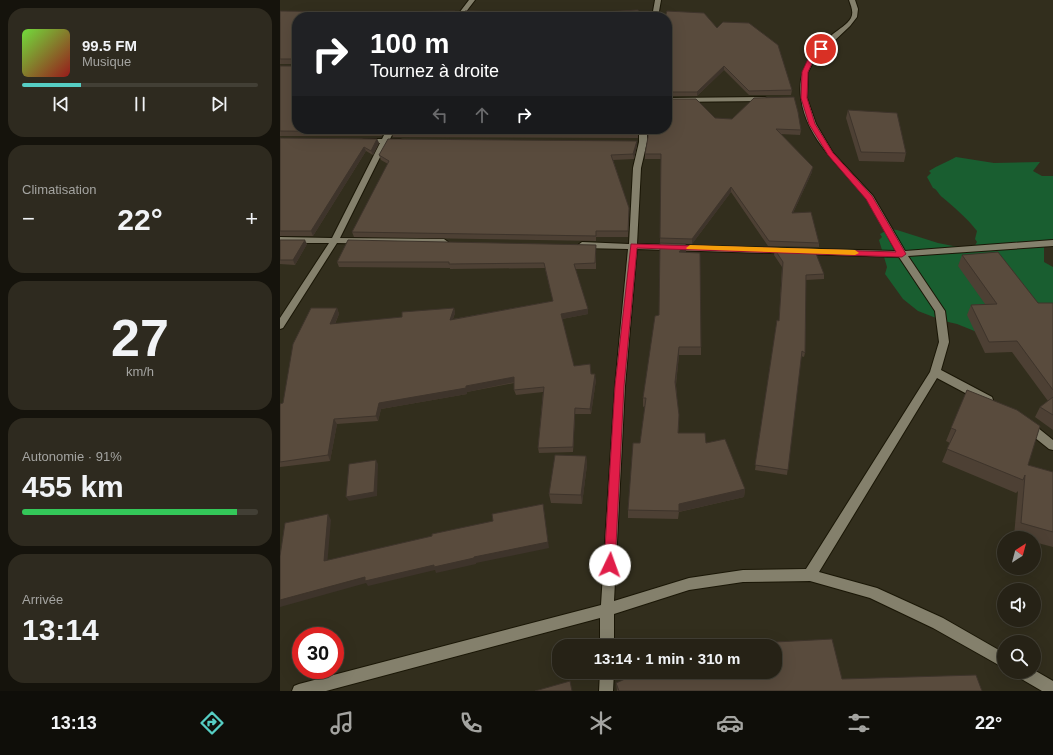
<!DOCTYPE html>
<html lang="fr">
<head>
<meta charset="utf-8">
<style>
  body { margin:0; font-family:Helvetica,sans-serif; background:#2e2a1f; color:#f1f3f6; height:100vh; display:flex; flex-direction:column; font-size:15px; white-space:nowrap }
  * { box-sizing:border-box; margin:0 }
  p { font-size:13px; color:#a4a4a1 }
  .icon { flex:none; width:22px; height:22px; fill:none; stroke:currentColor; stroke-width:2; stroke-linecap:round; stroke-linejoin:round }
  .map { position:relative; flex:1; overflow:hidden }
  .drawer { display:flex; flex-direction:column; gap:8px; padding:8px; background:#15130c; width:280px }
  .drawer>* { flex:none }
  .top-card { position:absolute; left:12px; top:12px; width:380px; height:122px; border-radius:16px; box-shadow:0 4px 16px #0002,0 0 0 1px #423f35; background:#202124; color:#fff; overflow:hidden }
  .needle { width:26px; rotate:36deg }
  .tools { position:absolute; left:717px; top:531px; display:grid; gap:8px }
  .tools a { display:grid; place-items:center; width:44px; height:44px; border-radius:50%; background:#262216; box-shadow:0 4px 16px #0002,0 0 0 1px #423f35; font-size:20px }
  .speed { position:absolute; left:12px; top:627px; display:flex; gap:8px; font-size:20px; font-weight:700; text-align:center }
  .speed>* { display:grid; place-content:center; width:52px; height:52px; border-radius:50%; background:#262216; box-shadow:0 4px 16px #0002,0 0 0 1px #423f35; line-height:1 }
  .speed .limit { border:6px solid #d22; background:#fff; color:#111 }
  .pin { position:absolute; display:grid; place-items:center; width:34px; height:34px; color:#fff; margin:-17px; border:2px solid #fff; border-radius:50%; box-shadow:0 1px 4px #0007 }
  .me { position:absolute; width:44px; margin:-22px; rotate:3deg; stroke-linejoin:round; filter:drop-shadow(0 0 3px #0008) }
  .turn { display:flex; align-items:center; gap:14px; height:84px; padding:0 12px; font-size:18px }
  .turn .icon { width:52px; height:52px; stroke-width:2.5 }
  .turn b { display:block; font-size:28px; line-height:34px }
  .lanes { display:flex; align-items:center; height:38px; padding:0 12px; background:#0003; justify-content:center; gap:20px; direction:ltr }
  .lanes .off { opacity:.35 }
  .big { font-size:30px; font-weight:700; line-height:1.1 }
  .drawer .tile { flex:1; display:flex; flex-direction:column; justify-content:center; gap:6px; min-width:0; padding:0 14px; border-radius:16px; background:#2e2a1f }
  .drawer .dial { align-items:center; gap:0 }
  .dial b { font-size:52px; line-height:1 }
  .song { display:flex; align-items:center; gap:12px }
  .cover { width:48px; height:48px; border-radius:6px; background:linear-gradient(135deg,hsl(100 70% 55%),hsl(0 70% 35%)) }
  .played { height:4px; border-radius:2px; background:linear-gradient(90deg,#56cec4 25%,#423f35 25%) }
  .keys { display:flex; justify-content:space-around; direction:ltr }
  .heat { display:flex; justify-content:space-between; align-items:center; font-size:22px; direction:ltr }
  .charge { height:6px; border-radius:3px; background:linear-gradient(90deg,#34c759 91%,#423f35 0) }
  .trip { position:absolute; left:272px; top:639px; width:230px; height:40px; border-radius:16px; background:#262216; box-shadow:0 4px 16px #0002,0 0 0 1px #423f35; font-weight:700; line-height:40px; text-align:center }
  .dock { display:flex; height:64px; justify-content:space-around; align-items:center; background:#0f0e09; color:#a4a4a1 }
  .dock .icon { width:28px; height:28px }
  .dock .active { color:#56cec4 }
  .dock b { font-size:18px; color:#f1f3f6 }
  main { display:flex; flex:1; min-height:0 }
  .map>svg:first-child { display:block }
</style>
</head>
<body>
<main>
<section class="drawer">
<div class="tile">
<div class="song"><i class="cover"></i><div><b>99.5 FM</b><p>Musique</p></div></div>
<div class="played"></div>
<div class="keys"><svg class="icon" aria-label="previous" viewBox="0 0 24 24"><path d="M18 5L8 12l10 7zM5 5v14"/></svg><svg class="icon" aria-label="pause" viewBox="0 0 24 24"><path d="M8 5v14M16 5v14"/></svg><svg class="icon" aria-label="next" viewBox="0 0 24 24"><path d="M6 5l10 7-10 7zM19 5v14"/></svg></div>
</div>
<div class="tile"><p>Climatisation</p>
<div class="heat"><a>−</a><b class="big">22°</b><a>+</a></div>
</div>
<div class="tile dial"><b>27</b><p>km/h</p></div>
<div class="tile"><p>Autonomie · 91%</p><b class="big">455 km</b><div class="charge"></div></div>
<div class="tile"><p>Arrivée</p><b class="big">13:14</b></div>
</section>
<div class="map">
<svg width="773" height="691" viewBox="0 0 773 691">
  <rect width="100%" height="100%" fill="#322e1d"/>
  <!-- green -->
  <path fill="#195e30" d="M676 157 714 163 760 162 753 171 762 176H773V239L764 246V262L773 267V366L692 330 677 324 664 321 638 311 623 299 605 274 607 267 599 240 602 237 600 234 609 229 617 230 658 243 673 246 694 247 697 242 695 239 697 231C687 218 674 207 662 197 658 194 658 190 653 188L647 177 651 173 649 171C658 165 667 162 676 157Z"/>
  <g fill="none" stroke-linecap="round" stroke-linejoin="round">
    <!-- minor casing -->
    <g stroke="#1a1606" stroke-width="2">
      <path id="minor" d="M189 0H195L182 17H176Z
        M375 0H381L378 17H372Z
        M569 0H575L578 9 577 17 570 26 534 60 528 72 527 98 536 124 553 153 593 196 625 251 773 240V246L628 256 665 311 669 342 661 370 712 397 713 400 712 403H704L657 378 539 572 597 588 663 618 724 653V668L653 628 590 598 530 581 463 582 409 590 334 614V646H320V618L46 691H12L14 686 19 684 321 605 335 386 348 249 302 248 298 245 302 242 349 244 353 168 359 142V129H367V142L361 168 357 244 616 251C606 234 598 214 586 198 562 167 526 140 521 98 517 68 532 52 553 34 559 29 567 25 571 18 574 12 571 6 569 0ZM357 249 619 257 655 311 659 342 650 372 526 569 463 570 409 578 334 601 345 386Z
        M387 98 485 97 488 99 485 101 387 102Z
        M107 129H115L110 139H120L124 141 120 143H107L60 238 164 239 168 242 164 245 57 243 3 328 0 329V318L49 243H0V237L52 238 100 143H84L80 141 84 139H102Z
        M748 422 752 423 773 440V450L769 449 744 429 742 426 744 423Z
        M754 670 773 681V691H762L738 677 736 672H754Z
        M320 672H334L333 691H319Z"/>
    </g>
    <!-- minor -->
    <use href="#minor" fill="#84806c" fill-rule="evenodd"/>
  </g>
  <!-- wall -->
  <path fill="#4d4034" d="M358 10 17 129H105L102 136H0V66H16V64H0V11L107 16 175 11V14L306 16Z
    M387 17 437 28 512 90 511 95H469L444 70 417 96H387Z
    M568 110 626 153 624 162 579 161 566 118Z
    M435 118 521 130 520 135 500 134 532 172 513 213 539 243V247L488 246 451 192 412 244 380 243 381 159H365V154L368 137Z
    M113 129H358V138L113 137 111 132Z
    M0 138 97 139 99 143 93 155 86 151 33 236H0Z
    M357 141V145L354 159 333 160 349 208 348 237H316V241L74 237 72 232 108 164 101 160 99 155Z
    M0 240 27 244 15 265 0 264Z
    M406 244 405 252 421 347V355H399L396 385 399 423 398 433 426 443 465 489 464 497 399 512 398 519 348 518V510L360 443 365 406 363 407V398L379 315Z
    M316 245V269H295L308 309V314L282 319 294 366 311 374 316 380 311 414H295L293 452 259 453 258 448 263 392 236 395 234 390V383L187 392V394L101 409 98 421 57 424 50 461 0 467V404L3 403 57 308 59 314 55 324 122 317 174 308 175 313 173 319 273 301 265 268 170 269V268L59 267 57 262Z
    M495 250 544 274V279L526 280 525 353 524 357 521 356 507 475 475 470 497 320 499 321 502 267 494 255Z
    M682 255 758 303H773V430L755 417 760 407 768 401 732 352 705 353 687 315 691 305 705 304 678 266Z
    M687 390 748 465 773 472V547L754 542V538H742L734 536 738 491 736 493 662 462 670 443 666 441Z
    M306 456 307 465 302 504 271 503 269 494Z
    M562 679 702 691H337L336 683Z"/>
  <!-- shaded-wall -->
  <path fill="#3e342b" d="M444 66V70L417 96V92Z
    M102 129H105L102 136 101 132Z
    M97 139 99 143 93 155 91 151Z
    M357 141V145L354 159 353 154Z
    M84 147 86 151 33 236 31 231Z
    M533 167 532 172 511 217 512 213Z
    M451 187V192L412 244V239Z
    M25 240 27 244 15 265 13 260Z
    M406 244V252L399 260V252Z
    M57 308 59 314 52 330 50 324Z
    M174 308 175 313 171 325 170 320Z
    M308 309V314L282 319 281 314Z
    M399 347V355L395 390V382Z
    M315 374 316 380 311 414 310 409Z
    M234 377 235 382 187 392V394L101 409 98 421 96 416 99 403Z
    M295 408V414L293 452V447Z
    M54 419 57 424 50 461 48 455Z
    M306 456 307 465 302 504 301 495Z
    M96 460 98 464 97 496 69 501 66 497Z
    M465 489 464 497 398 512 399 504Z
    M263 504 269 548 196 563V564L156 573 155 570 88 586 86 583 0 607V600L85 577 194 557Z
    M48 514 51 520 47 566 44 561Z"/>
  <!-- building -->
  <path fill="#594b3d" stroke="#3e342b" d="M358 10 361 17H17V61L16 59H0V11L89 12 107 16 110 12 175 11 174 14 181 15 185 11H194L306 16V13Z
    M387 11 424 13 437 28 443 22 469 23 498 45 512 90 469 91 444 66 417 92H387V17H385Z
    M17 61V129H102L101 132 0 131V66H16Z
    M514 97 518 112 521 130 496 129 533 167 512 213 531 212 539 243 489 241 451 187 412 239 380 238 381 154H365L368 137V129H387V99H416L435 118 452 119 474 98Z
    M568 110 617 113 626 153 581 152Z
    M113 129H358L357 134 111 132Z
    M0 138 97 139 91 151 84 147 31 231H0Z
    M108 139 357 141 353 154 331 155 349 208 348 231H316V236L72 232 109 161 99 155Z
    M0 240H25L13 260H0Z
    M68 240 316 245 315 263 294 264 308 309 281 314 294 366 310 364 311 374H315L310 409 295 408 293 447 258 448 264 387 234 390V377L186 386V388L99 403 96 416 54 419 48 455 0 462V404L3 403 13 344 31 308H57L50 324 122 317V312L174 308 170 320 273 301 264 263 169 264V262H57Z
    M380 243 406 244 399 252 420 253 421 347H399L395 382 399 415 398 433H425L426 443 445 439 465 489 399 504V511L348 510 353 443H360L366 398H363L375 316 379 315Z
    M495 250 535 251 544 274 526 275 525 353 522 351 508 470 475 465 497 320 499 321 503 262Z
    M718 252 758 303H773V390L737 341 709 342 691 305 717 304 682 255Z
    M687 390 737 410 760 426 748 465 773 472V532L741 523 745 475 743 480 667 449 676 430 671 428Z
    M773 397V415L760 407Z
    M275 455 306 456 301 495 269 494Z
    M96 460 94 492 66 497 69 464Z
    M263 504 268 542 194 557V558L154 567V565L85 581V577L0 600V556L5 523 48 514 44 561 152 536V534L213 521 212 514Z
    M552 639 562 679 696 675 702 691H339L336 683 361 672H495V646H420Z
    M290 681 292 691H255Z"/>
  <!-- route -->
  <path fill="#e11d48" stroke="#92132f" d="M539 48 543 49 534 59 528 72 527 98 535 124 553 153 592 196 626 254 622 257 357 248 344 386 335 565 334 569 330 570 325 569 324 565 335 386 351 244 616 252 586 199 548 155 529 124 521 98 522 72 528 59Z"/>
  <!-- slow -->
  <path fill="#f59e0b" d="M410 245 575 250 579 253 575 255 407 249 406 248Z"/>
</svg>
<div class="tools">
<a><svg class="needle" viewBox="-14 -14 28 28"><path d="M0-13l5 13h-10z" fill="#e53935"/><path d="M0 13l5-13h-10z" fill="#a4a4a1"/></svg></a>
<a><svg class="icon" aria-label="sound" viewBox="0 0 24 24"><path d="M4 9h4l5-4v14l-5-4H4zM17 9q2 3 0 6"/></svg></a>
<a><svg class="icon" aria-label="search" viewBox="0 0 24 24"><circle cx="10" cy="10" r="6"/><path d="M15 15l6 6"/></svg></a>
</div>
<div class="speed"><div class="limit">30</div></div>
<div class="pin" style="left:541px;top:49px;background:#d93025"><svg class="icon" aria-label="arrive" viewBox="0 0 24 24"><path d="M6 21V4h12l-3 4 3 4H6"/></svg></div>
<svg class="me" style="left:330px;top:565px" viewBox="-20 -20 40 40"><circle r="19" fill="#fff"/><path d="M0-13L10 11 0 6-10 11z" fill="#e11d48"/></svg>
<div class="trip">13:14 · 1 min · 310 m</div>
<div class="top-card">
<div class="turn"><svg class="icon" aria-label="right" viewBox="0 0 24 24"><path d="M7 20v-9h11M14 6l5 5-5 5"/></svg><div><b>100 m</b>Tournez à droite</div></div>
<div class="lanes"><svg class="icon off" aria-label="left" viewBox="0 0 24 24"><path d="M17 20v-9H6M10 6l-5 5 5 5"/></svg><svg class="icon off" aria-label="ahead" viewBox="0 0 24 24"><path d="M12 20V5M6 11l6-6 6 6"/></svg><svg class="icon" aria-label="right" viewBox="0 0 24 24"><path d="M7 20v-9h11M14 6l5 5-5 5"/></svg></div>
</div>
</div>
</main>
<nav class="dock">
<b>13:13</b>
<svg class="icon active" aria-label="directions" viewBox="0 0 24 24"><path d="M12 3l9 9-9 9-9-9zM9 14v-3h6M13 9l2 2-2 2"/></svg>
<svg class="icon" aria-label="music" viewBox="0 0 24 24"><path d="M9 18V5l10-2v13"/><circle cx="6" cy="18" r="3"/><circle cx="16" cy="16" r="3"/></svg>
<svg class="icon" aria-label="phone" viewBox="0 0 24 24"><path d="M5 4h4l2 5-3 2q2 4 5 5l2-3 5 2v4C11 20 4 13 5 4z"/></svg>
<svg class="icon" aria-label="climate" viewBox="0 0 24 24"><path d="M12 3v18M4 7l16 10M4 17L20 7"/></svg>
<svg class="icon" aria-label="car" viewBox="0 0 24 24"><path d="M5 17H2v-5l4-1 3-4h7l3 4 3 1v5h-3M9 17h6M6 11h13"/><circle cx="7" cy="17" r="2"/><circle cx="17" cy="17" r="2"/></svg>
<svg class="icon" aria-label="filters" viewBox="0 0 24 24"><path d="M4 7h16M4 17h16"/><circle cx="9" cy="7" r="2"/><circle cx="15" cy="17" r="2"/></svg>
<b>22°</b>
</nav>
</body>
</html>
